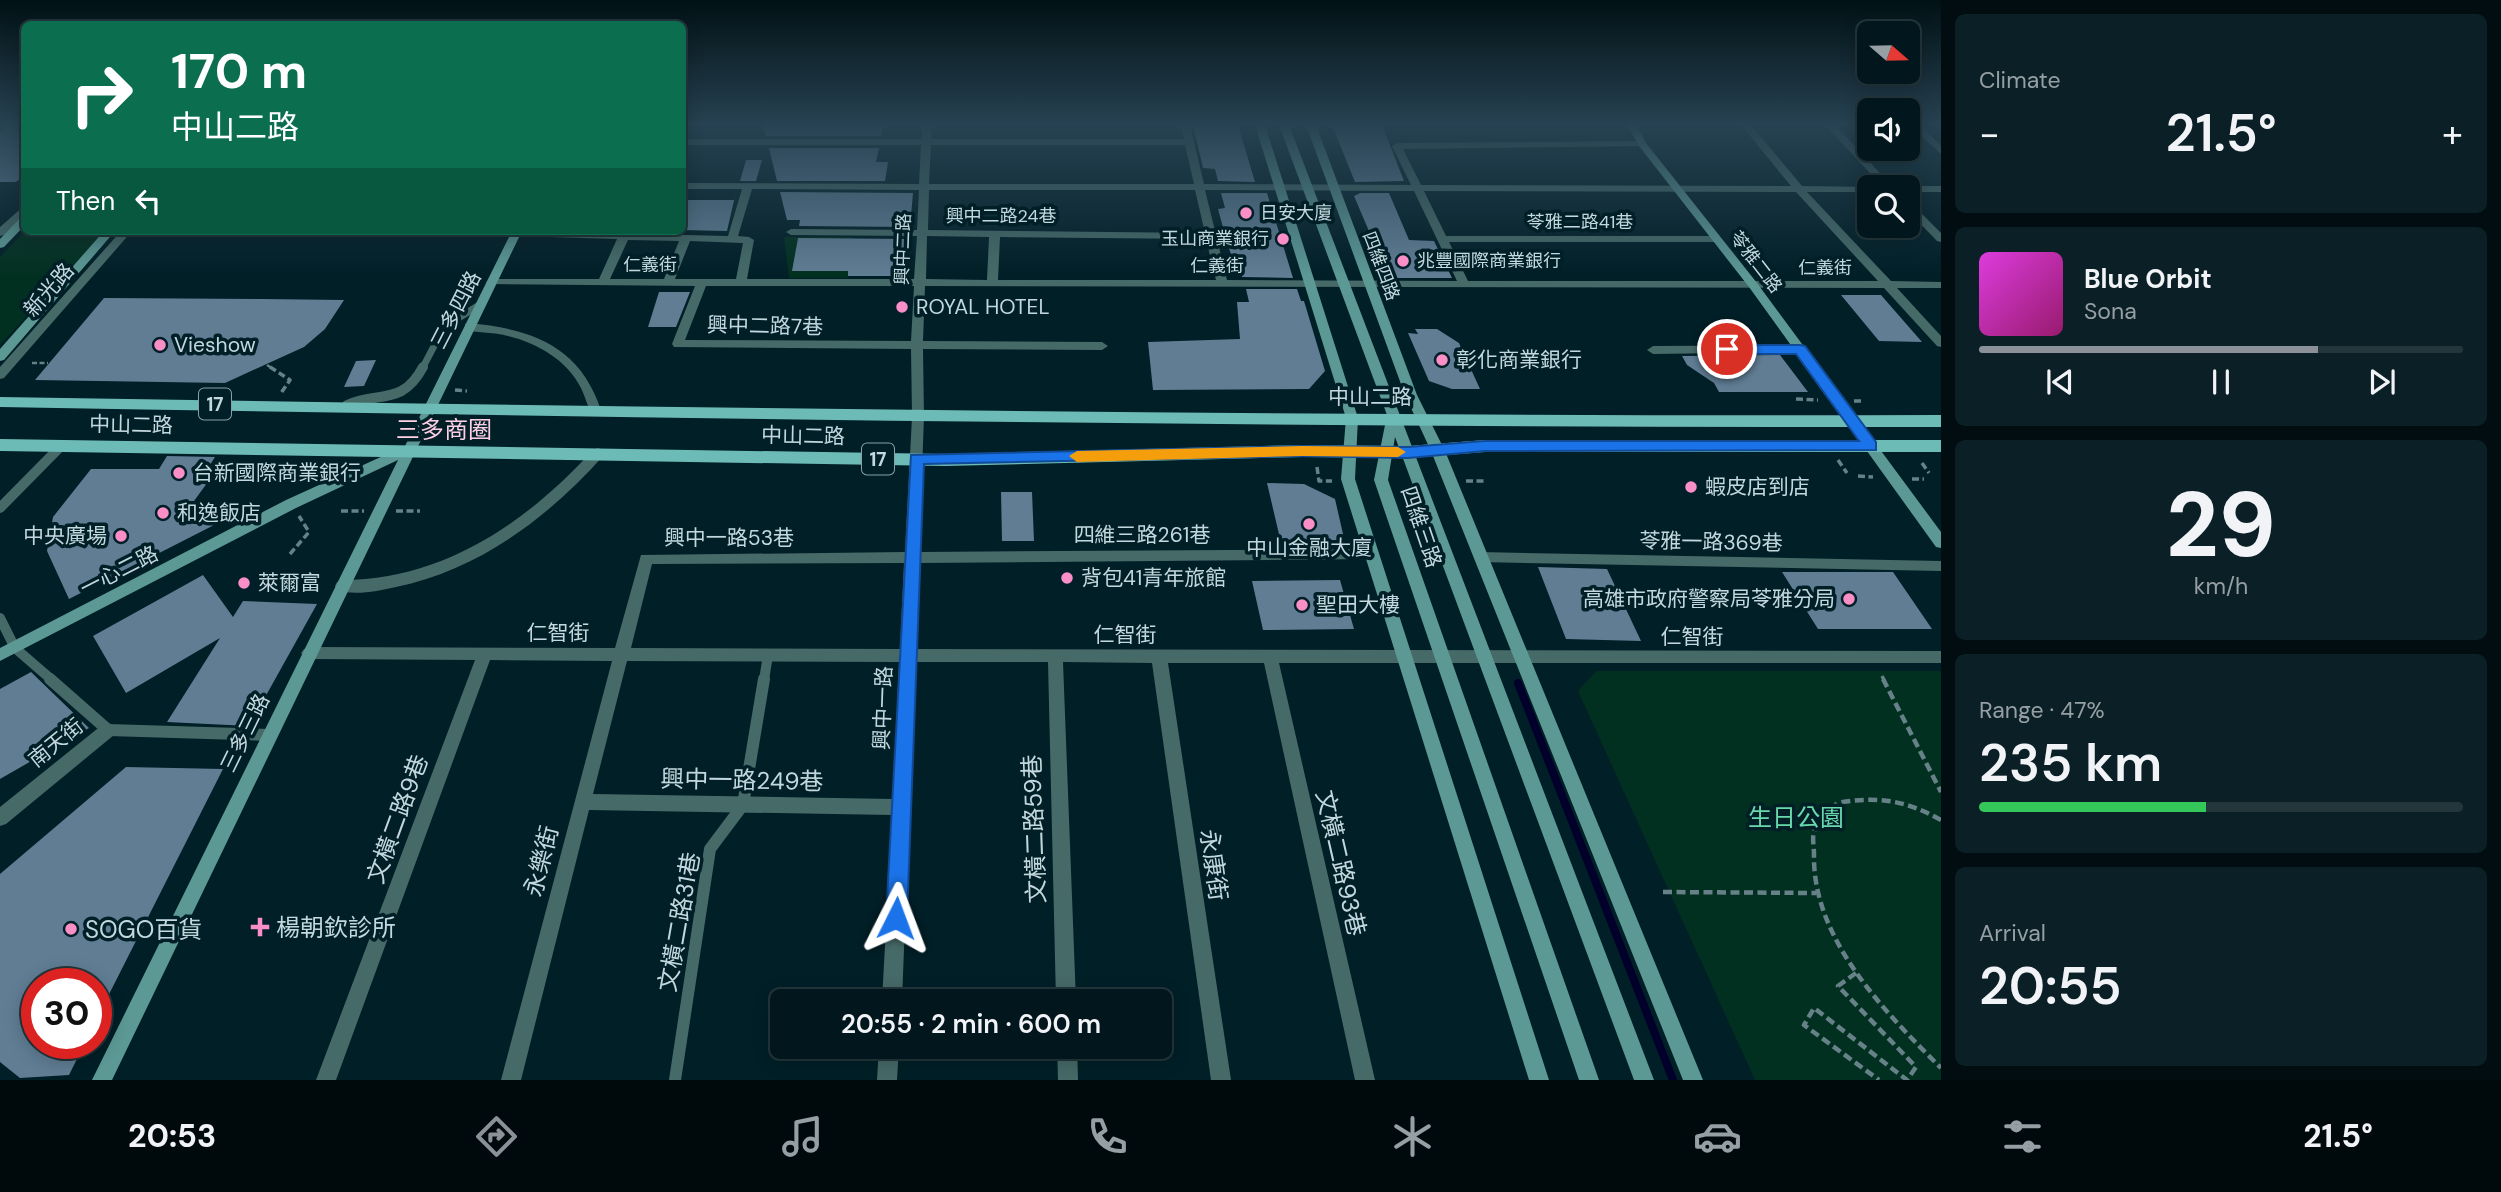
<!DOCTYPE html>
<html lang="en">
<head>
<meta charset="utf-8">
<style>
  body { margin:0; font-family:"DM Sans","Noto Sans TC",sans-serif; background:#0b2026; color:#f1f3f6; height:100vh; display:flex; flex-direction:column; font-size:26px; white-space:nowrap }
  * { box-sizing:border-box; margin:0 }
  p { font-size:23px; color:#969fa4 }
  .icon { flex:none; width:38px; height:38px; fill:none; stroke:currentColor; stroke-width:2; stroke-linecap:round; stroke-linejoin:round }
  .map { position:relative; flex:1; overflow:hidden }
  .details { display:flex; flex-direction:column; gap:14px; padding:14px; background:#010d10; width:560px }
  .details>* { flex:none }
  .hud { position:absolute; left:21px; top:21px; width:665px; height:214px; border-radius:10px; box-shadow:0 4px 18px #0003,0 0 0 2px #23363b; background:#0b6e4f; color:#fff; overflow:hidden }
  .needle { width:46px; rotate:110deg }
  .tools { position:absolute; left:1857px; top:21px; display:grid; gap:14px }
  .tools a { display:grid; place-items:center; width:63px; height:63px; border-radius:10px; background:#01171d; box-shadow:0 4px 18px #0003,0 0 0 2px #23363b; font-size:35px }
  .speed { position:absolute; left:21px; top:968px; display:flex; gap:14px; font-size:35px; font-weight:700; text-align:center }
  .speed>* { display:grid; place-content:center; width:91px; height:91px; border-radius:50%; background:#01171d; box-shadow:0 4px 18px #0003,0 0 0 2px #23363b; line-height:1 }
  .speed .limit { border:10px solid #d22; background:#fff; color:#111 }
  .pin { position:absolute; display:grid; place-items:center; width:60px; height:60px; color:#fff; margin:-30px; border:4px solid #fff; border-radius:50%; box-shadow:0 2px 7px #0007 }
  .me { position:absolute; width:77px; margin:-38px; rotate:3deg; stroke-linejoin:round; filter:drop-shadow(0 0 5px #0008) }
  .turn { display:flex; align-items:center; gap:24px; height:147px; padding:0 35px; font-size:32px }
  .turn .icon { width:91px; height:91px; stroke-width:2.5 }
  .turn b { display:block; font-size:49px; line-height:60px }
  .then { display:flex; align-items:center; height:66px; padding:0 35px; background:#0003; gap:14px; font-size:26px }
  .big { font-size:52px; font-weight:600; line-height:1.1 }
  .details .card { flex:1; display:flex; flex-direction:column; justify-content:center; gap:10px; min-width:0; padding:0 24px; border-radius:10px; background:#0b2026 }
  .details .dial { align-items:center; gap:0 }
  .dial b { font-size:91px; line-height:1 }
  .song { display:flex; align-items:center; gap:21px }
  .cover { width:84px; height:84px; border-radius:10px; background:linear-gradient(135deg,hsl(300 70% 55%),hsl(320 70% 35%)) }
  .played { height:7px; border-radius:4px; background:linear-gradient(90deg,#8c9099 70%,#23363b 70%) }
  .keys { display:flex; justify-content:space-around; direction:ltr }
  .heat { display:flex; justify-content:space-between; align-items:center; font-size:38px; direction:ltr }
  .charge { height:10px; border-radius:5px; background:linear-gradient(90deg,#34c759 47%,#23363b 0) }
  .trip { position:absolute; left:770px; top:989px; width:402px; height:70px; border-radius:10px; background:#01171d; box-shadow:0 4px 18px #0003,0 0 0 2px #23363b; font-weight:600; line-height:70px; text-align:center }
  .tab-bar { display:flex; height:112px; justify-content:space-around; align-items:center; background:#00090c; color:#969fa4 }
  .tab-bar .icon { width:49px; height:49px }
  .tab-bar .active { color:#8c9099 }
  .tab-bar b { font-size:32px; color:#f1f3f6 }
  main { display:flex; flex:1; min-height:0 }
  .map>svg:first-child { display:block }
</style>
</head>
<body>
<main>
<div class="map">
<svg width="1941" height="1080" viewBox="0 0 1941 1080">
  <rect width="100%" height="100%" fill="#011f27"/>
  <!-- green -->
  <path fill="#023020" d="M25 231H105L0 345V257Z
    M784 237H853L848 278H789Z
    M1596 671H1941V1080H1755L1578 691Z"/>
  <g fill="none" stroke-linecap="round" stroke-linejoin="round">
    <!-- stream -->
    <path stroke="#02002b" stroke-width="8" d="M1518 683 1673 1080"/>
  </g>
  <!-- building -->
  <path fill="#607d94" d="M7 125H24V175L16 182H0V131Z
    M763 125H883L881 136H766Z
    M1193 125H1238L1255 182 1218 181 1215 169 1203 168Z
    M1332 125H1382L1404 181 1355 182Z
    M769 148H879L876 162H888L885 181H777Z
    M746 160H762L756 181H740Z
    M736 192 727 231 682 230V200H734Z
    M780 192 913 193 910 227 799 226 800 220H787Z
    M1221 193H1267L1293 278 1242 277 1237 255H1231L1224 231 1218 209 1225 208Z
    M1360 193H1389L1409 240 1434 241 1452 278H1389L1354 196Z
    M798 238 909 239 907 276H848V271H792Z
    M1246 289H1297L1301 301H1304L1325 371 1309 389 1153 390 1148 342 1240 339 1237 302H1249Z
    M659 292H690L676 327H648Z
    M1841 295H1881L1922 342 1879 341Z
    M104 298 263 299 344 300 325 329 304 347 225 383 35 380Z
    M1415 329H1437L1459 343 1480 389H1452L1429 381 1408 333 1418 334Z
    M1780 355 1808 392H1719L1714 383 1687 365 1682 356Z
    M376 360 364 386 344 387 356 361Z
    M167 456 215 457 208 468H218L194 501 222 521 69 599 47 551 53 517 91 469H159Z
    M1267 483 1304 484 1335 499 1346 547H1282Z
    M1001 492H1032L1034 541H1002Z
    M1538 567 1607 569 1641 641 1566 639Z
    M1782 572H1893L1932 629H1818Z
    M203 575 233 617 243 601 317 604 249 726 167 722 220 638 126 693 93 636Z
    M1340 580 1354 629 1263 630 1252 581Z
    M31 672 89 728 0 779V689Z
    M126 767 223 769 96 1020V984H37V1043H85L69 1075 20 1078 0 1062V874Z"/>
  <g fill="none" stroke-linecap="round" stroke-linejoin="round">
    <!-- path-far2 -->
    <path stroke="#678188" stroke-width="2.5" stroke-dasharray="5 2.5" stroke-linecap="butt" d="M32 363H48
      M267 365 273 369"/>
    <!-- path-far1 -->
    <path stroke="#678188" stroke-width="3.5" stroke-dasharray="7 3.5" stroke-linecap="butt" d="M270 367 290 380 281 393
      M455 390 467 391
      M1796 399 1818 400
      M1854 401H1864
      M1838 460 1847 473
      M1922 463 1929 473
      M1317 467 1319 481H1332
      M1858 476 1873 477
      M1912 479H1924
      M1466 481H1485
      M341 511H364
      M396 511H420
      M290 554 309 532 299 516
      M1882 676 1884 680"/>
    <!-- path -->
    <path stroke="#678188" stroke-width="4.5" stroke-dasharray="9 4.5" stroke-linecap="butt" d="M1883 679 1941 792
      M1941 820C1905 800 1878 796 1837 803 1831 811 1816 823 1814 832 1812 838 1814 847 1814 854 1812 939 1885 1012 1941 1068
      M1663 892 1816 893
      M1856 973 1838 986 1916 1067 1907 1080 1814 1008 1804 1025 1879 1080"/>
    <!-- lane-far2 -->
    <path stroke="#466a68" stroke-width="7" d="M422 369 444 327 481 304"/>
    <!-- lane-far1 -->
    <path stroke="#466a68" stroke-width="10" d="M347 405C380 391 402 406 423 367
      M0 508 62 445
      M1479 557 1941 566
      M0 618 15 648 52 680
      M764 680 768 655"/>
    <!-- lane -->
    <path stroke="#466a68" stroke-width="12" d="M50 679 108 730 270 735
      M675 1080 710 849 743 805 764 679"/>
    <!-- street -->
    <path fill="#466a68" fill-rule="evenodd" d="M922 125H932L931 139H1184L1180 125H1190L1204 184 1411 185 1392 146 1397 143 1642 141 1645 142V146L1403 149 1421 185 1791 186 1741 125H1751L1802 186 1873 187H1869V192H1807L1891 281 1941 282V288H1897L1941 336V347L1937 346 1884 288 925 286 923 341 1102 342 1108 346 1102 350 923 349 924 417 919 552 1372 549 1377 550 1379 554 1377 558 1372 559 919 563 915 649 1941 651V663H1279L1375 1080H1355L1264 663H1168L1231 1080H1211L1152 663 1063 662 1076 1001H1056L1048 662H915L902 1001H882L892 815 589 810 521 1080H501L612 661 490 660 336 1080H316L475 660 309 659 304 657 301 653 304 649 309 647 615 648 641 555 905 552 912 417 911 349 674 347 672 344 695 286 488 284 486 282 492 279H599L617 239 516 236 511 233 512 231 728 236 742 189H682V183L919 184 921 145H682V139H922ZM931 145H1185L1194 184H929ZM752 189 919 190 917 230 791 229 786 232 791 235 917 236 914 279H747L754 240 749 237 738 236ZM929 190H1195L1205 233 928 230ZM1205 190 1414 191 1457 281 1227 280ZM1424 191 1796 192 1878 281H1468L1449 242H1717L1722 239 1717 236H1446ZM927 236 989 237 987 280 926 279ZM1000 237 1206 239 1216 280H998ZM628 240 679 241 664 279H610ZM690 241 743 243 736 279H675ZM706 286H914L911 341 685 340ZM904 563 900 649 631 648 652 564ZM627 661 899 662 893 799 593 794Z
      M1825 125H1835L1893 187H1883Z
      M1910 125H1921L1941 146V154Z
      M1908 186H1941V192H1908V187H1904Z
      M1908 203 1912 204 1941 233V242L1937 241 1908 211Z
      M24 206V214L4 235 0 236V227Z
      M121 231H132L4 378 0 379V367Z
      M469 323C532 329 580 346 601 410L599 413H591C587 405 585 396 581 388 567 360 537 343 508 336 494 332 479 333 465 330V324Z
      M1800 345 1804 346V352L1653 354 1647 350 1653 346Z
      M598 448 603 450 605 453 603 456C548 518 478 570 396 587 378 591 354 596 337 590L335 586 337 582 342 580C444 580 527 522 593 450Z
      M108 723 114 725 116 730 114 735 6 824 0 826V807L102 725Z
      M879 1046H899L897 1080H877Z
      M1057 1046H1077L1078 1080H1058Z"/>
    <!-- secondary -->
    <path fill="#5c9894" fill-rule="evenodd" d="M1255 125H1265L1358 418 1355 479 1549 1080H1529L1341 479 1346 418Z
      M1279 125H1289L1654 1080H1634L1395 437 1388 480 1599 1080H1579L1374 480 1387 415Z
      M1306 125H1316L1417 395 1445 451 1703 1080H1683L1431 451 1405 395Z
      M1627 125H1637L1646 143 1757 283 1941 532V548L1936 547 1749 287 1639 146Z
      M24 217V226L4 247 0 248V239L20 218Z
      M104 231H115L4 360 0 361V349Z
      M512 231H522L112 1080H92L398 460 296 508 0 661V648L286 500 405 446Z"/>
    <!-- primary -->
    <path fill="#6cbbb7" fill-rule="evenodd" d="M0 397C647 407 1294 417 1941 415V427C1294 428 647 418 0 407Z
      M0 439 945 454 1302 445 1408 446 1485 440H1941V452H1485L1408 458 1302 457 945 466 0 451Z"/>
  </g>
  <!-- sky -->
  <linearGradient id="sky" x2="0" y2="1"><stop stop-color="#011115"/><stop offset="0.45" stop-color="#274252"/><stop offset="1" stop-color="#274252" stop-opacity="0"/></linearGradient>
  <rect width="1941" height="276" fill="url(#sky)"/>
  <!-- route -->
  <path fill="#1a73e8" stroke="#114b97" stroke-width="2" d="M1800 345 1805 346 1876 442V450L1485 451 1408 458 1302 456 924 464 907 918 903 925 896 928 889 925 886 918 911 455 1302 446 1408 447 1485 441H1859L1796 354H1727L1720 349 1727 345Z"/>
  <!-- slow -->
  <path fill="#f59e0b" d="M1302 446 1398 447 1406 452 1398 457 1302 456 1077 462 1069 456 1077 451Z"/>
  <!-- markers -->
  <g fill="#fa8fc7" stroke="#011f27" stroke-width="2.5">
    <circle cx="1246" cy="213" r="7"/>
    <circle cx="1283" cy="239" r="7"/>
    <circle cx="1403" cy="261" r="7"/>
    <circle cx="902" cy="307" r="7"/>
    <circle cx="160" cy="345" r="7"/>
    <circle cx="1442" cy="360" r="7"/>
    <circle cx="179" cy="473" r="7"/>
    <circle cx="1691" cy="487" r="7"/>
    <circle cx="163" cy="513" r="7"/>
    <circle cx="1309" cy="524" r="7"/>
    <circle cx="121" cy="536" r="7"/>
    <circle cx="1067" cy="578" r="7"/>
    <circle cx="244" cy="583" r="7"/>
    <circle cx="1849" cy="599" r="7"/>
    <circle cx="1302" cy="605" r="7"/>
    <path d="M256.5 916.5h7v7h7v7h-7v7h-7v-7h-7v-7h7z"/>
    <circle cx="71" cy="929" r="7"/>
  </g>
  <g text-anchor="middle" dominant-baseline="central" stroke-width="7" stroke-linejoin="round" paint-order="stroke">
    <!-- far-poi labels -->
    <g font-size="18" fill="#c3d8de" stroke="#011f27" text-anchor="start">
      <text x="1260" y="213">日安大廈</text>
      <text x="1269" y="239" text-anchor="end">玉山商業銀行</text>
      <text x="1417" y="261">兆豐國際商業銀行</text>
    </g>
    <!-- far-street labels -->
    <g font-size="18" fill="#c3d8de" stroke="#011f27">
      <text x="1001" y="216">興中二路24巷</text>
      <text x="1580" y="222">苓雅二路41巷</text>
      <text transform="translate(903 249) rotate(-88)">興中二路</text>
      <text transform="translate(1756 262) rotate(52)">苓雅二路</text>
      <text x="650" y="265">仁義街</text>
      <text x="1217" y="266">仁義街</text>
      <text transform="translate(1381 266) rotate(69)">四維四路</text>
      <text x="1825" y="268">仁義街</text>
    </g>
    <!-- shield labels -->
    <g fill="#011f27" stroke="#89a0a7" stroke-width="2">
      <rect x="199" y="388.5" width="32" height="31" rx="5"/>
      <rect x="862" y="443.5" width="32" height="31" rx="5"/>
    </g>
    <g font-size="19" font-weight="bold" fill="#c3d8de">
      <text x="215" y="404">17</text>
      <text x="878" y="459">17</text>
    </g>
    <!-- street labels -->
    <g font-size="21" fill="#c3d8de" stroke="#011f27">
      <text transform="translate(49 290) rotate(-49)">新光路</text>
      <text transform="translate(456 310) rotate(-63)">三多四路</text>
      <text transform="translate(765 326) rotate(1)">興中二路7巷</text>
      <text x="1370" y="397">中山二路</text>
      <text transform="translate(131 425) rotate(1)">中山二路</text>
      <text transform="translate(803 436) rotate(1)">中山二路</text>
      <text transform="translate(1421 527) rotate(71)">四維三路</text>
      <text x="1142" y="535">四維三路261巷</text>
      <text x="729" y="538">興中一路53巷</text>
      <text transform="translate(1711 542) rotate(1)">苓雅一路369巷</text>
      <text transform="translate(119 571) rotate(-27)">一心二路</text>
      <text x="558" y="633">仁智街</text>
      <text x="1125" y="635">仁智街</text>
      <text x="1692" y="637">仁智街</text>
      <text transform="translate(883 708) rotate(-88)">興中一路</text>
      <text transform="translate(245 733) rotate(-64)">三多三路</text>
      <text transform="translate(56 743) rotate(-39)">南天街</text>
    </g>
    <!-- poi labels -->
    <g font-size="21" fill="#c3d8de" stroke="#011f27" text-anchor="start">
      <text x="916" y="307">ROYAL HOTEL</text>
      <text x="174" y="345">Vieshow</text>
      <text x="1456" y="360">彰化商業銀行</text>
      <text x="193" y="473">台新國際商業銀行</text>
      <text x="1705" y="487">蝦皮店到店</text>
      <text x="177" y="513">和逸飯店</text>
      <text x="107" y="536" text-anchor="end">中央廣場</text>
      <text x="1309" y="548" text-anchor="middle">中山金融大廈</text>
      <text x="1081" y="578">背包41青年旅館</text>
      <text x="258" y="583">萊爾富</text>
      <text x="1835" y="599" text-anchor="end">高雄市政府警察局苓雅分局</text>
      <text x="1316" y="605">聖田大樓</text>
    </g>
    <!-- quarter labels -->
    <g font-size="24" fill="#fecfe5" stroke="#011f27">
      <text x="444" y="429">三多商圈</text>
    </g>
    <!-- near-street labels -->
    <g font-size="24" fill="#c3d8de" stroke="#011f27">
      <text transform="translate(742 780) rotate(1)">興中一路249巷</text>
      <text transform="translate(397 819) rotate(-70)">文橫二路9巷</text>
      <text transform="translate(1034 829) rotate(-92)">文橫二路59巷</text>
      <text transform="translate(541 861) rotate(-76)">永樂街</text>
      <text transform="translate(1341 863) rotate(77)">文橫二路93巷</text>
      <text transform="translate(1214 865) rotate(82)">永康街</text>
      <text transform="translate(679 922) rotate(-80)">文橫二路31巷</text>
    </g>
    <!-- near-park labels -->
    <g font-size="24" fill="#69d9ac" stroke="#011f27">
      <text x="1796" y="817">生日公園</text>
    </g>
    <!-- near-poi labels -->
    <g font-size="24" fill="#c3d8de" stroke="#011f27" text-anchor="start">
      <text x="276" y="927">楊朝欽診所</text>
      <text x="85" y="929">SOGO百貨</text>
    </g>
  </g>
</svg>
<div class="tools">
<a><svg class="needle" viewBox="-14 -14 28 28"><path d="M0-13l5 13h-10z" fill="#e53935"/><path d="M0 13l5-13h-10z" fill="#969fa4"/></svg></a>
<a><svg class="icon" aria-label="sound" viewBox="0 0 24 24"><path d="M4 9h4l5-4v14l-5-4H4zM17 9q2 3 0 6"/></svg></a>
<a><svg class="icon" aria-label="search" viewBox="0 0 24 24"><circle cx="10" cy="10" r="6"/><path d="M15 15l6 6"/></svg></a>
</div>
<div class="speed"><div class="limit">30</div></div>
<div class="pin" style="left:1727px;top:349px;background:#d93025"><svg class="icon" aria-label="arrive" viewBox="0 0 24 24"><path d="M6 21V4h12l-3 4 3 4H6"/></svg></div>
<svg class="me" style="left:896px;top:918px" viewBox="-20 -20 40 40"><path d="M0-17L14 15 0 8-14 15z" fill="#1a73e8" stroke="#fff" stroke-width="4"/></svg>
<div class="trip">20:55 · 2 min · 600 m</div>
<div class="hud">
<div class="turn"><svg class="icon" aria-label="right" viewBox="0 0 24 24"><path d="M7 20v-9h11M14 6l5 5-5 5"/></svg><div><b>170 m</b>中山二路</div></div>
<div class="then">Then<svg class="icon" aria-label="left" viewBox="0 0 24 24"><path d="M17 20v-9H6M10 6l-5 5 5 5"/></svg></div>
</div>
</div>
<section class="details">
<div class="card"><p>Climate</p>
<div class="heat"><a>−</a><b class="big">21.5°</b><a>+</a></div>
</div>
<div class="card">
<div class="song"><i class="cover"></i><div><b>Blue Orbit</b><p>Sona</p></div></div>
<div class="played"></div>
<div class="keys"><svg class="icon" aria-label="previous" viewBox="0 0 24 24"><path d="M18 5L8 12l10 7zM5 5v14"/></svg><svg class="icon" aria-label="pause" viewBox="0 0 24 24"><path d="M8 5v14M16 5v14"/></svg><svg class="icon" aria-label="next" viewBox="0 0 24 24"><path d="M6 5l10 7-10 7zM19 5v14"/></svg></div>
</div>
<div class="card dial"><b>29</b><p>km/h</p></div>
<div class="card"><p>Range · 47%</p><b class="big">235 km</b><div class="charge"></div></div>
<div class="card"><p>Arrival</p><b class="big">20:55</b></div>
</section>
</main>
<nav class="tab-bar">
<b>20:53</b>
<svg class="icon active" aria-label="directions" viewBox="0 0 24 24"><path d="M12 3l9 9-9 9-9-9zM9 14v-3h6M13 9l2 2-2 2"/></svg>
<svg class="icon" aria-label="music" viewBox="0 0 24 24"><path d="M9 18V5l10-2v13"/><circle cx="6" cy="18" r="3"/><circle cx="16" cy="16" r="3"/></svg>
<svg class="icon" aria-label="phone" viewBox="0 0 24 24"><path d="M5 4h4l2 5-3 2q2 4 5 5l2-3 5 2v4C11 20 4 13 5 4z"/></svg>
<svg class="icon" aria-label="climate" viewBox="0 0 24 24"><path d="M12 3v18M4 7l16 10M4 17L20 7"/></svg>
<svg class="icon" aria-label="car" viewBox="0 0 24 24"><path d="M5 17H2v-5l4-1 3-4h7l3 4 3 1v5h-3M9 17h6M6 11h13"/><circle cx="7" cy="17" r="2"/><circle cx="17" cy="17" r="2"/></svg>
<svg class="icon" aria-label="filters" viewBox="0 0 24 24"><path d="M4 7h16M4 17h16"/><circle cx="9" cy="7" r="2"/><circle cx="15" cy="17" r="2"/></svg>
<b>21.5°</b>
</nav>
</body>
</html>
